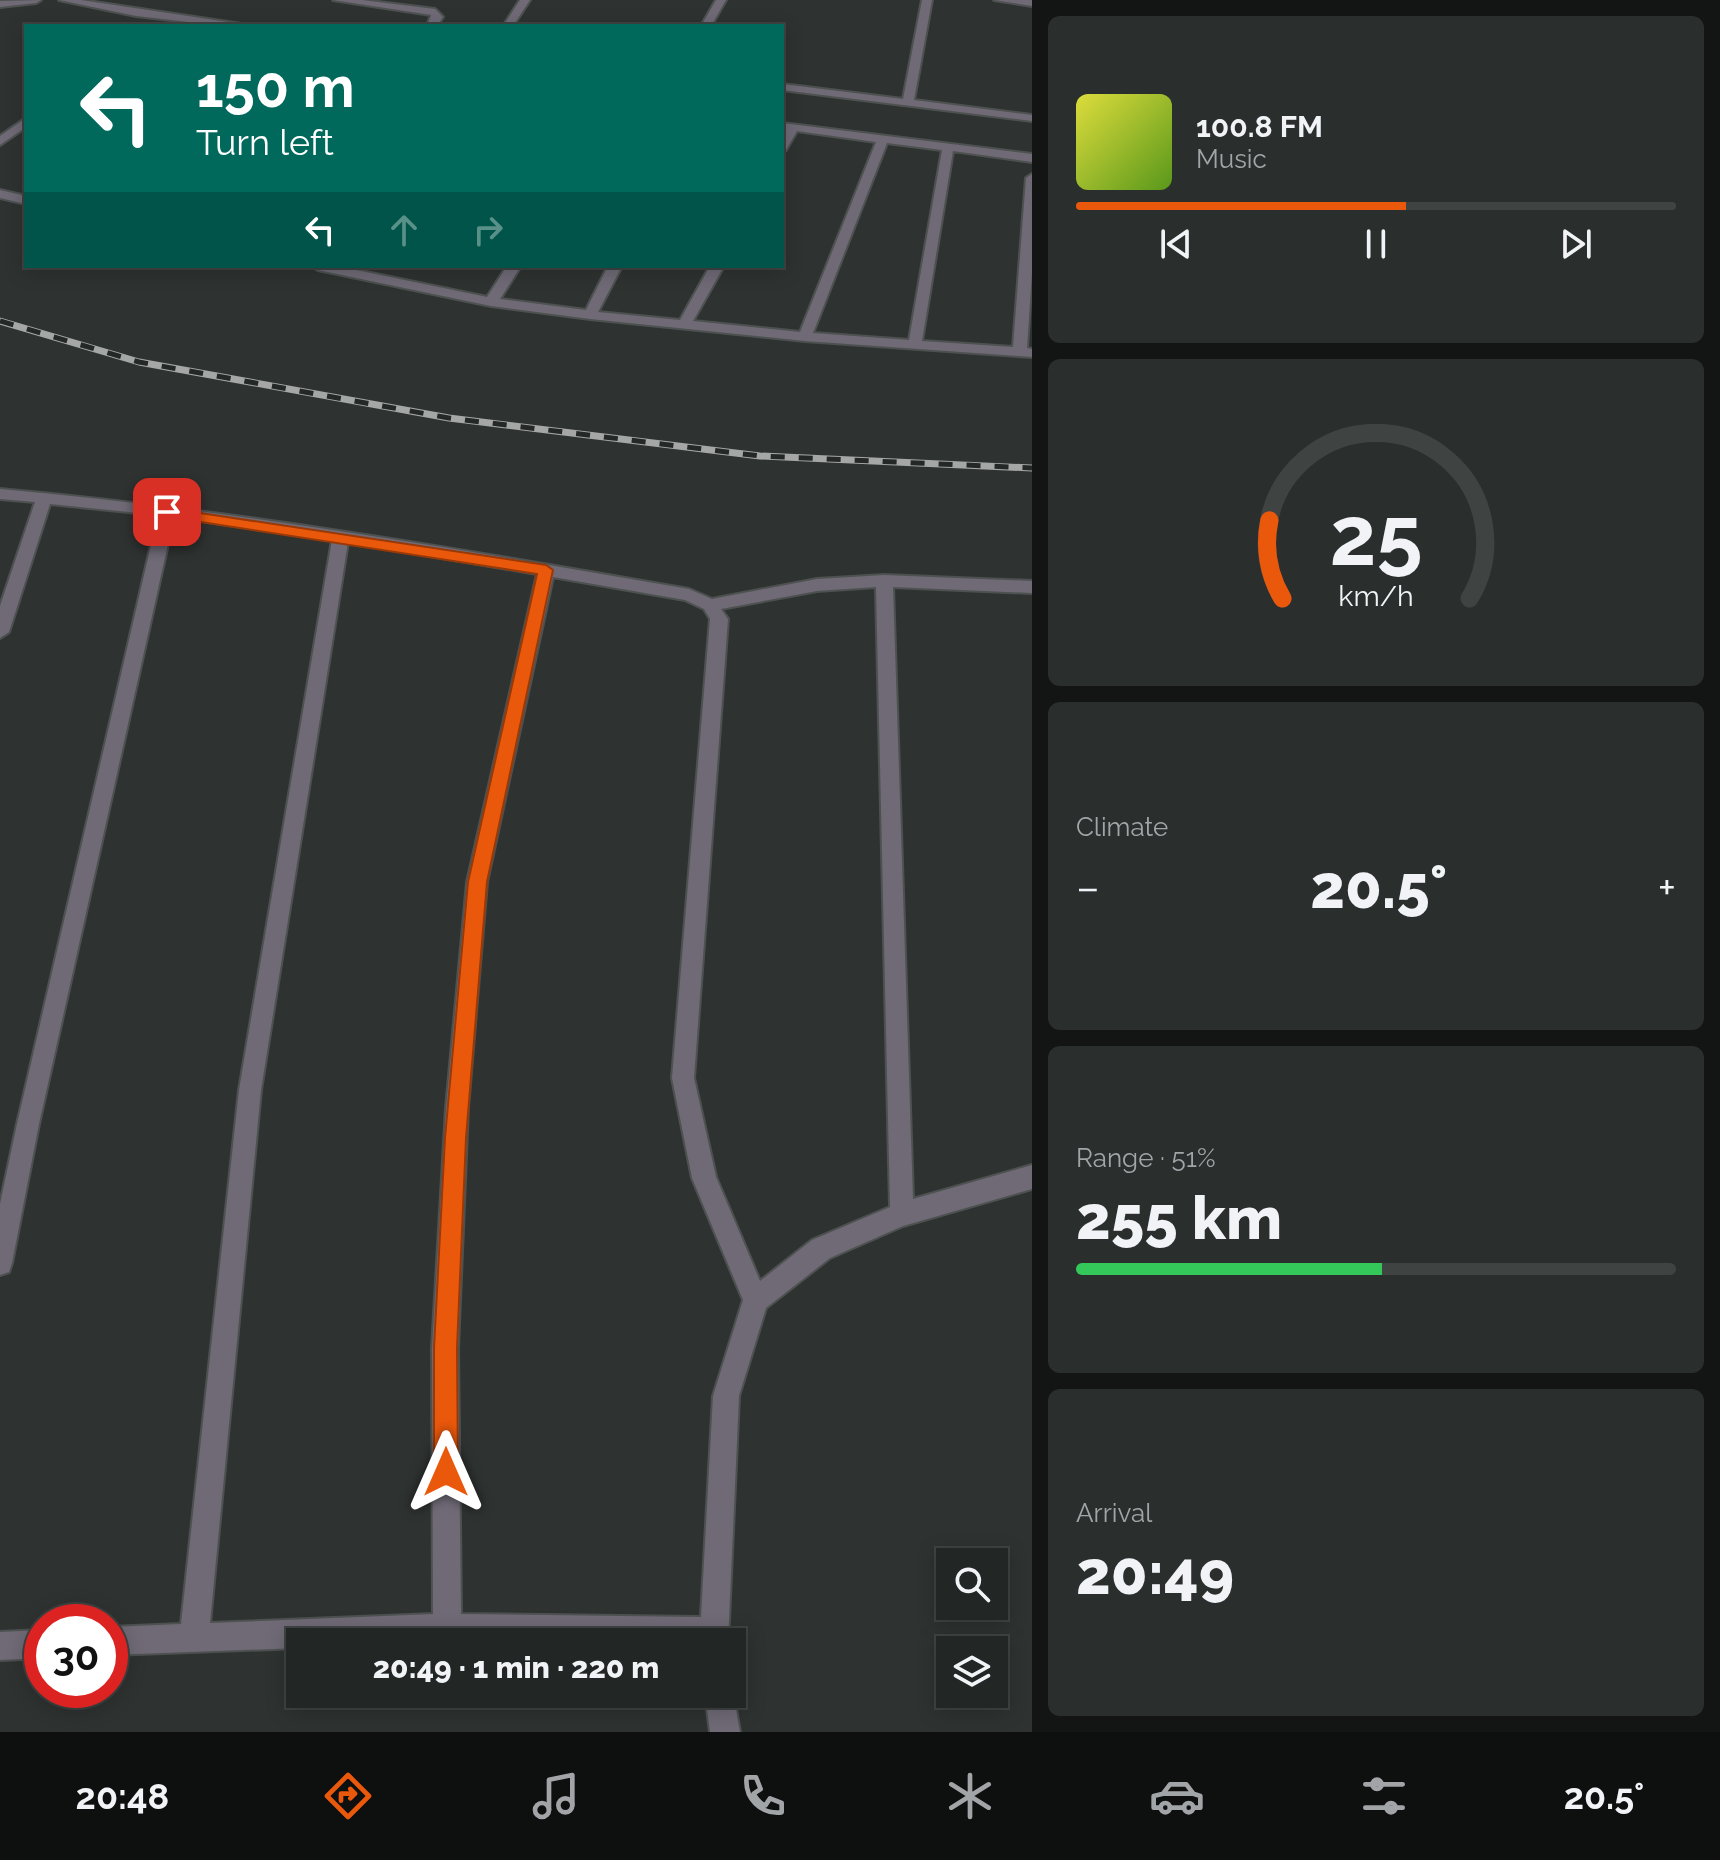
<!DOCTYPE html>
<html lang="en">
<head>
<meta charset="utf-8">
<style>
  body { margin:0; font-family:Raleway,sans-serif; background:#2a2e2d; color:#f1f3f6; height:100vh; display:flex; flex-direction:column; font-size:30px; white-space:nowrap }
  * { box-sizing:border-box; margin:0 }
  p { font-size:26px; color:#a2a5a7 }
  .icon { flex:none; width:44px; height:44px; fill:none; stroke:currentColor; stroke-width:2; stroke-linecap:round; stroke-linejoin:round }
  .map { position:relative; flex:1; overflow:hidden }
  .panel { display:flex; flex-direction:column; gap:16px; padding:16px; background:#131514; width:688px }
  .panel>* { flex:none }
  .top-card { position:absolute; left:24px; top:24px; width:760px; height:244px; border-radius:0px; box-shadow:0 4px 20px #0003,0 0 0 2px #3f4342; background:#00695c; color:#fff; overflow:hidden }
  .buttons { position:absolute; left:936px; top:1548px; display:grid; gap:16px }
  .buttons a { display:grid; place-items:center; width:72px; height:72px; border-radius:0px; background:#222625; box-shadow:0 4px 20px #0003,0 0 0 2px #3f4342; font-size:40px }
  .speed { position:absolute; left:24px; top:1604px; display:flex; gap:16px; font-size:40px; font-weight:700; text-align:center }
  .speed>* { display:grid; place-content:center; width:104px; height:104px; border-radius:50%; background:#222625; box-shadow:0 4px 20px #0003,0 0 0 2px #3f4342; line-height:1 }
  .speed .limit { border:12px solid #d22; background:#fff; color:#111 }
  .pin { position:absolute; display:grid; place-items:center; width:68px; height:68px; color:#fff; margin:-34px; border-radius:16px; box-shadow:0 4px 12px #0006 }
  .me { position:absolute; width:88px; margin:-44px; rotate:0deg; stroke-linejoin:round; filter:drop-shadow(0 0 6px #0008) }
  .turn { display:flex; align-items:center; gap:28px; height:168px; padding:0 40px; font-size:36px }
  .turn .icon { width:104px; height:104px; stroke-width:2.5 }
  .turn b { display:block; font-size:56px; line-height:68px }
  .lanes { display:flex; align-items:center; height:76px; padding:0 40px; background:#0003; justify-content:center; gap:40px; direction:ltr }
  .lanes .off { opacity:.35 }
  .big { font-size:60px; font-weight:800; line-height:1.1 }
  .panel .card { flex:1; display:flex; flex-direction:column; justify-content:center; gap:12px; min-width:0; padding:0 28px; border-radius:12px; background:#2a2e2d }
  .panel .dial { align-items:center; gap:0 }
  .dial svg { height:208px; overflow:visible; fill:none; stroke:#3f4342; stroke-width:7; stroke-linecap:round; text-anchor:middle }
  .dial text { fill:#f1f3f6; stroke:none }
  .song { display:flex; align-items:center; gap:24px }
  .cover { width:96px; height:96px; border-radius:12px; background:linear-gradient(135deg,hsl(60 70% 55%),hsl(90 70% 35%)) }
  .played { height:8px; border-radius:4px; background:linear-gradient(90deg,#ea580c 55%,#3f4342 55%) }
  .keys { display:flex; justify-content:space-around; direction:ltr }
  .heat { display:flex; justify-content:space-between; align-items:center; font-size:44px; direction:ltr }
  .charge { height:12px; border-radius:6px; background:linear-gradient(90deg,#34c759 51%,#3f4342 0) }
  .trip { position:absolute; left:286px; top:1628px; width:460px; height:80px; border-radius:0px; background:#222625; box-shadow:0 4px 20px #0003,0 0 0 2px #3f4342; font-weight:800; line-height:80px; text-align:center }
  .menu { display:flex; height:128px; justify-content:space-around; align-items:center; background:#0e0f0f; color:#a2a5a7 }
  .menu .icon { width:56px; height:56px }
  .menu .selected { color:#ea580c }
  .menu b { font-size:36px; color:#f1f3f6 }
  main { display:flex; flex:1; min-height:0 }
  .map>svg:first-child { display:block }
</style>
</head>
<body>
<main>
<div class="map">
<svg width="1032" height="1732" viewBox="0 0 1032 1732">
  <rect width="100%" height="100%" fill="#2e3231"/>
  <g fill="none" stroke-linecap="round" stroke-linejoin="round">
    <!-- minor casing -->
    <g stroke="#4d5150" stroke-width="4">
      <path id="minor" d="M59 0H81L255 26H223L136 16Z
        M333 0H362L435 9 443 17 437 26H427L431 15Z
        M520 0H530L513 26H503Z
        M716 0H726L711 26H701Z
        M922 0H932L914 100 1032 115V121L782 90V84L903 99Z
        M994 0H1032V6Z
        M26 118V127L0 145V136Z
        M782 123 1032 154V162L953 151 922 341 1013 347 1026 178 1032 174V273L1027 348 1032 349V357L805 341 590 319 491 306 318 270 311 266H337L487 297 507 266H521L500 299 586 310 608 266H622L598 312 680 320 710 266H724L693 321 800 332 876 142 797 131 786 150 782 152V137L786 130 782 129ZM887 143 942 150 909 340 813 333Z
        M0 190 26 196V204L0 198Z
        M0 489C232 510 460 549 689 589L712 599 817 579 884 575 1032 581V593L893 587 913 1199 1032 1165V1189L903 1226 830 1258 766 1308 739 1396 728 1642H300V1648L110 1655V1627L181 1624 239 1090 332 540 174 517 39 1124 12 1263 9 1272 0 1275V1204L17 1124 158 515 50 504 9 632 0 638V606L35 502 0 499ZM348 542 537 574 467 882 446 1108 432 1348 433 1614 210 1623 261 1090ZM553 577 685 600 704 609 710 619 672 1078 692 1178 743 1300 713 1396 701 1617 461 1614 458 1348 468 1108 487 882ZM876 587 890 1207 812 1240 760 1281 716 1177 694 1078 728 619 721 609 817 591Z
        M42 1630V1658L0 1660V1632Z
        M732 1687 740 1732H710L705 1694H732Z"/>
    </g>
    <!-- tertiary casing -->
    <g stroke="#4d5150" stroke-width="4">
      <path id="tertiary" d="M41 0 36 3 0 7V1Z"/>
    </g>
    <!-- minor -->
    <use href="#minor" fill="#6f6a76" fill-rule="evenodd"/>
    <!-- tertiary -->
    <use href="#tertiary" fill="#6f6a76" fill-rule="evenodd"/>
    <!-- rail casing -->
    <g stroke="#a4a7a6" stroke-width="7">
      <path id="rail" d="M0 321 139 362 449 418 760 456 1032 468"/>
    </g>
    <!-- rail -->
    <use href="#rail" stroke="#242827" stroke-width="5" stroke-dasharray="14" stroke-linecap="butt"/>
  </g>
  <!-- route -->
  <path fill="#ea580c" stroke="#983908" stroke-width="2" d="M167 508 546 565 553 570 487 882 466 1138 457 1348 458 1472 455 1481 446 1485 437 1481 434 1472V1348L445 1138 468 882 537 574 162 516 160 512Z"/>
</svg>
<div class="buttons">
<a><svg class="icon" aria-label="search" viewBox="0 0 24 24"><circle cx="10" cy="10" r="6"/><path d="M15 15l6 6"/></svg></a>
<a><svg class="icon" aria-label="layers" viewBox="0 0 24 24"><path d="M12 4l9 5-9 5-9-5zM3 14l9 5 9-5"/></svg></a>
</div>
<div class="speed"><div class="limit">30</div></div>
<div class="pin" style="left:167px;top:512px;background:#d93025"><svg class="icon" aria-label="arrive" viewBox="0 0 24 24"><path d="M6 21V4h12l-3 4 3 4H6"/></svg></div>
<svg class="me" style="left:446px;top:1472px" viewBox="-20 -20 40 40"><path d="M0-17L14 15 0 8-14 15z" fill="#ea580c" stroke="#fff" stroke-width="4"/></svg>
<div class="trip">20:49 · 1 min · 220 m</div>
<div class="top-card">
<div class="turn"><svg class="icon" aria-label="left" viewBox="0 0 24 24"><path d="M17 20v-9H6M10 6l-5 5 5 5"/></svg><div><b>150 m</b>Turn left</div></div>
<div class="lanes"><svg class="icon" aria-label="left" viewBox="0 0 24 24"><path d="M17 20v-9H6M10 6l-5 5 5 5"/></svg><svg class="icon off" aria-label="ahead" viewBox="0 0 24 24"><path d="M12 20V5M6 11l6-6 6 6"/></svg><svg class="icon off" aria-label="right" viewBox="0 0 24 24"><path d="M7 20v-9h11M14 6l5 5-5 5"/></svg></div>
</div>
</div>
<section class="panel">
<div class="card">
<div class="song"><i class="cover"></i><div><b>100.8 FM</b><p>Music</p></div></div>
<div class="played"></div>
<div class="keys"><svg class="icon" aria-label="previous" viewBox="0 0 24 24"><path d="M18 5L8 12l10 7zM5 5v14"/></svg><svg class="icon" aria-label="pause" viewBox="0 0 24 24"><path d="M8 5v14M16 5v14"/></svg><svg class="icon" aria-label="next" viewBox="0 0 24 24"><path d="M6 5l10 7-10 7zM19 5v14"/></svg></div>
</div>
<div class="card dial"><svg viewBox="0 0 100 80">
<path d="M14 69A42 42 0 1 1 86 69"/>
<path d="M14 69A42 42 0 0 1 9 39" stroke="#ea580c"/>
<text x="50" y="56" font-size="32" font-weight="700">25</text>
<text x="50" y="72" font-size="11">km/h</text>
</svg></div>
<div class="card"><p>Climate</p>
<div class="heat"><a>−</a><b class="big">20.5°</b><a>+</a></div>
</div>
<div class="card"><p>Range · 51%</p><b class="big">255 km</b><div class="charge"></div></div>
<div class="card"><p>Arrival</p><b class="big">20:49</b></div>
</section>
</main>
<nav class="menu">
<b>20:48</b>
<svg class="icon selected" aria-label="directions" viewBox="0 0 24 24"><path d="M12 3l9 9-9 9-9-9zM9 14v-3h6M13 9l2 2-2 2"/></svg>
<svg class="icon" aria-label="music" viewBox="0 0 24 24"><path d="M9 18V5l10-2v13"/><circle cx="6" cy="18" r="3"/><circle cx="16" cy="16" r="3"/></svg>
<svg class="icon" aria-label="phone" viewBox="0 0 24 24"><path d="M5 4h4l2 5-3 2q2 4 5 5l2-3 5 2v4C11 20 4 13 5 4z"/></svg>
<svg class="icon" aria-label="climate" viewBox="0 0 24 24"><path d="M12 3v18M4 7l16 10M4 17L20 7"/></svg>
<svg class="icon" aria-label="car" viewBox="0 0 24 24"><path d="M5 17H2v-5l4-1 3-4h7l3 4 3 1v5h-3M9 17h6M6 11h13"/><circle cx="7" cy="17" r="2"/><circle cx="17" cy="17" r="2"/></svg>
<svg class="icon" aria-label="filters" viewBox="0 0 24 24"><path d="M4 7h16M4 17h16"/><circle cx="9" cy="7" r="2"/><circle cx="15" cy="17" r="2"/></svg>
<b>20.5°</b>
</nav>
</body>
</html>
